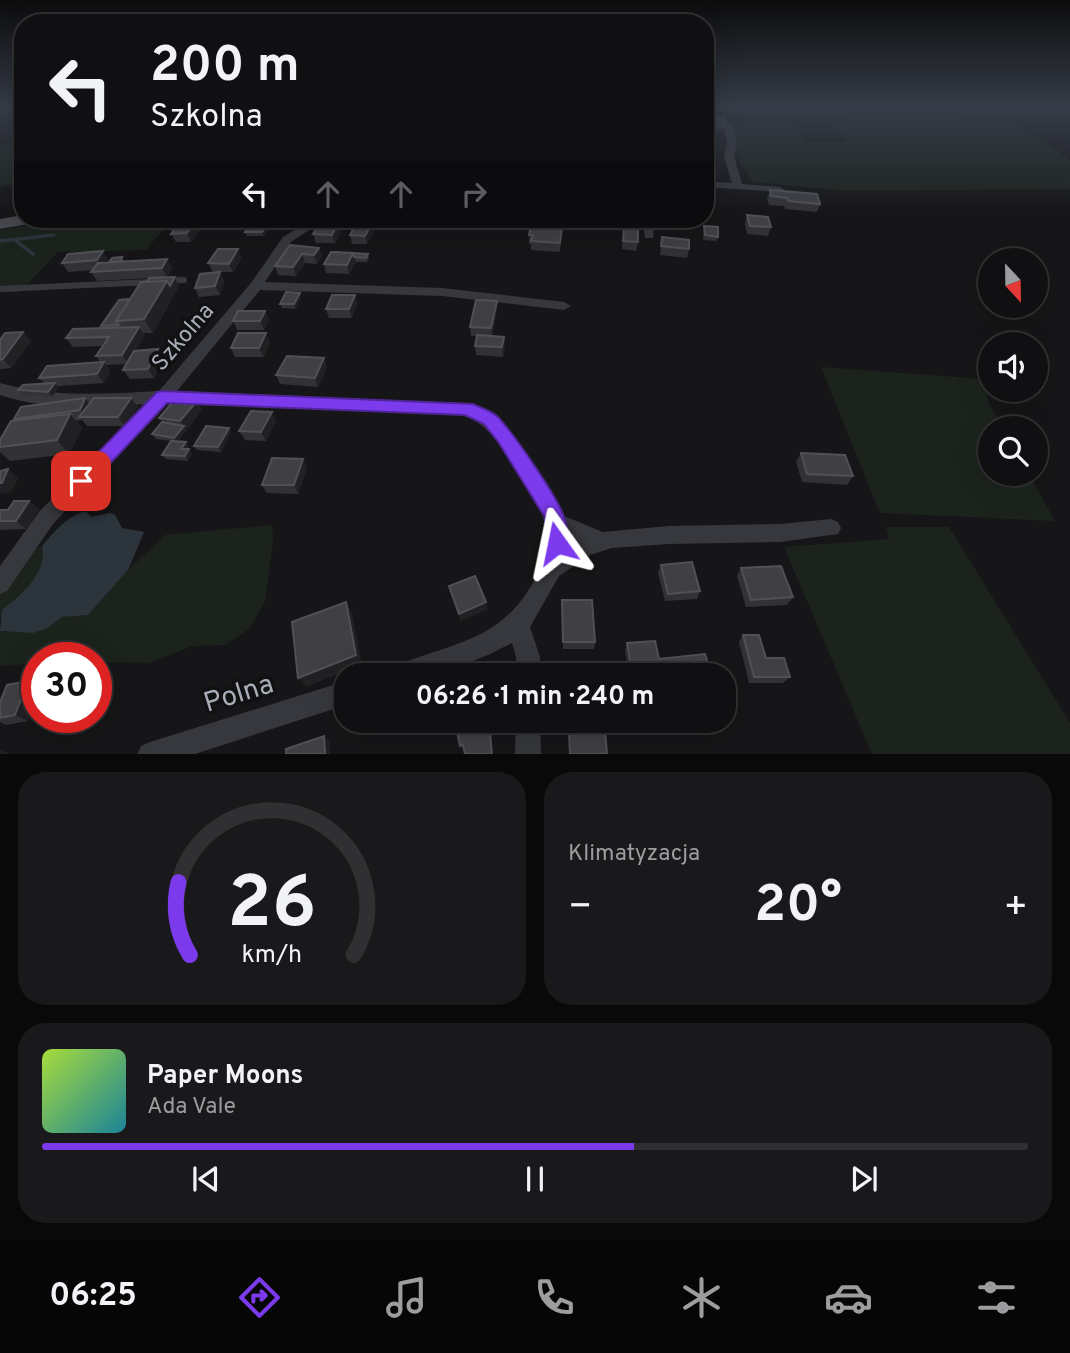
<!DOCTYPE html>
<html lang="pl">
<head>
<meta charset="utf-8">
<style>
  body { margin:0; font-family:Overpass,sans-serif; background:#19191b; color:#f1f3f6; height:100vh; display:flex; flex-direction:column; font-size:26px; white-space:nowrap }
  * { box-sizing:border-box; margin:0 }
  p { font-size:23px; color:#9c9d9f }
  .icon { flex:none; width:38px; height:38px; fill:none; stroke:currentColor; stroke-width:2; stroke-linecap:round; stroke-linejoin:round }
  .map { position:relative; height:754px; overflow:hidden }
  .details { display:flex; flex-direction:column; gap:18px; padding:18px; background:#09090a; flex:1 }
  .details>* { flex:none }
  .guide { position:absolute; left:14px; top:14px; width:700px; height:214px; border-radius:28px; box-shadow:0 7px 28px #0002,0 0 0 2px #303032; background:#101012; color:#f1f3f6; overflow:hidden }
  .needle { width:46px; rotate:158deg }
  .tools { position:absolute; left:978px; top:248px; display:grid; gap:14px }
  .tools a { display:grid; place-items:center; width:70px; height:70px; border-radius:50%; background:#101012; box-shadow:0 7px 28px #0002,0 0 0 2px #303032; font-size:35px }
  .speed { position:absolute; left:21px; top:642px; display:flex; gap:14px; font-size:35px; font-weight:700; text-align:center }
  .speed>* { display:grid; place-content:center; width:91px; height:91px; border-radius:50%; background:#101012; box-shadow:0 7px 28px #0002,0 0 0 2px #303032; line-height:1 }
  .speed .limit { border:10px solid #d22; background:#fff; color:#111 }
  .pin { position:absolute; display:grid; place-items:center; width:60px; height:60px; color:#fff; margin:-30px; border-radius:14px; box-shadow:0 4px 10px #0006 }
  .me { position:absolute; width:77px; margin:-38px; rotate:348deg; stroke-linejoin:round; filter:drop-shadow(0 0 5px #0008) }
  .turn { display:flex; align-items:center; gap:24px; height:147px; padding:0 21px; font-size:32px }
  .turn .icon { width:91px; height:91px; stroke-width:2.5 }
  .turn b { display:block; font-size:49px; line-height:60px }
  .lanes { display:flex; align-items:center; height:66px; padding:0 21px; background:#0003; justify-content:center; gap:35px; direction:ltr }
  .lanes .off { opacity:.35 }
  .big { font-size:52px; font-weight:700; line-height:1.1 }
  .details .widget { flex:1; display:flex; flex-direction:column; justify-content:center; gap:10px; min-width:0; padding:0 24px; border-radius:28px; background:#19191b }
  .details .dial { align-items:center; gap:0 }
  .dial svg { height:182px; overflow:visible; fill:none; stroke:#303032; stroke-width:7; stroke-linecap:round; text-anchor:middle }
  .dial text { fill:#f1f3f6; stroke:none }
  .song { display:flex; align-items:center; gap:21px }
  .cover { width:84px; height:84px; border-radius:10px; background:linear-gradient(135deg,hsl(80 70% 55%),hsl(190 70% 35%)) }
  .played { height:7px; border-radius:4px; background:linear-gradient(90deg,#7c3aed 60%,#303032 60%) }
  .keys { display:flex; justify-content:space-around; direction:ltr }
  .heat { display:flex; justify-content:space-between; align-items:center; font-size:38px; direction:ltr }
  .details .tiles { flex:1; display:grid; gap:18px; grid-template-columns:1fr 1fr }
  .widget:last-child { grid-column:span 2 }
  .trip { position:absolute; left:334px; top:663px; width:402px; height:70px; border-radius:28px; background:#101012; box-shadow:0 7px 28px #0002,0 0 0 2px #303032; font-weight:700; line-height:70px; text-align:center }
  .menu { display:flex; height:112px; justify-content:space-around; align-items:center; background:#060607; color:#9c9d9f }
  .menu .icon { width:49px; height:49px }
  .menu .selected { color:#7c3aed }
  .menu b { font-size:32px; color:#f1f3f6 }
  .map>svg:first-child { display:block }
</style>
</head>
<body>
<div class="map">
<svg width="1070" height="755" viewBox="0 0 1070 755">
  <rect width="100%" height="100%" fill="#161618"/>
  <!-- green -->
  <path fill="#1c231d" d="M834 107H943L966 123 1012 122 1070 160V189L847 191 753 182 733 152 730 126 789 121 807 142H848L829 123 849 124Z
    M23 140V182L0 187V146Z
    M59 219H172L146 250 58 252 20 292H0V230Z
    M821 367 983 379 988 401 1003 429H990V474H1029L1055 521 880 513Z
    M272 525 273 542 265 601 249 629 225 645 192 646 150 663 96 662V658H37V663L0 666V631L33 633 46 629 62 617 88 615 128 570 165 535Z
    M886 527H949L1070 723V754H872L784 547 889 539Z
    M42 546C50 582 6 597 0 621V593L27 553Z"/>
  <!-- water -->
  <path fill="#2c353c" d="M86 511 91 517 110 513 115 515 122 528 144 532 128 570 88 615 62 617 46 629 33 633 0 631 2 610C21 595 48 573 42 546 54 532 68 515 86 511Z"/>
  <g fill="none" stroke-linecap="round" stroke-linejoin="round">
    <!-- stream -->
    <path stroke="#2c353c" stroke-width="3.5" d="M0 241 54 235
      M16 241 33 254"/>
    <!-- service -->
    <path stroke="#37383d" stroke-width="6" d="M167 281 184 280
      M0 289 151 282"/>
    <!-- minor -->
    <path fill="#37383d" fill-rule="evenodd" d="M705 110 732 125 737 143 734 156 742 184 780 187 785 190 784 192 705 187V181L732 183 724 156 727 143 723 126 705 117Z
      M312 219H326L291 242 265 282 442 288 564 302 571 306 564 310 442 296 260 290 177 391 467 403C476 406 485 408 493 414 511 426 555 495 564 516L603 532 669 526 780 524 831 519 838 522 841 528 838 534 780 542 669 544 612 548 590 555 559 576 530 627 540 657V676H516V657L512 643 488 655 434 676H386L390 668C451 642 500 644 535 579 560 533 544 512 517 473 499 446 489 419 454 414L167 403 53 524 7 591 0 594V566L39 512 146 404C99 406 45 411 0 395V383C51 398 106 394 159 391L251 283 283 237ZM568 536 577 540 567 547Z
      M643 219H655L653 238H645Z
      M346 681V705L192 755H137L141 746 150 742Z
      M516 721H540L541 755H515Z"/>
    <!-- secondary -->
    <path fill="#45474d" fill-rule="evenodd" d="M23 215V219H36L34 223 0 229V219Z"/>
  </g>
  <!-- wall -->
  <path fill="#323236" d="M705 119 727 126 726 130H705Z
    M770 190 820 204 817 212 785 209 784 206 769 205 767 199Z
    M747 215 771 227 768 236 747 234 745 224Z
    M182 219H199L202 226 191 242H176L171 234Z
    M464 219H495V220Z
    M662 219H680L679 224 662 222Z
    M554 223V227H562L560 252 531 250V244H529V235L535 226Z
    M267 224 269 228 264 236H247L245 232Z
    M704 226 718 237 717 241 703 240Z
    M624 227 638 242 636 251 622 249Z
    M342 230 335 243H316L313 234Z
    M374 232 367 244H352L350 235Z
    M662 237 689 249 687 258 660 255Z
    M319 248 322 256 317 264 305 263 296 276 278 275 275 266Z
    M103 251 108 260 107 262 122 257 125 261 167 259 172 268 167 277 97 281 91 272 93 270 68 272 62 263Z
    M368 254 369 258 367 262H356L349 274 326 273 324 264Z
    M242 258 233 272H220L224 281 220 295 199 297 195 288 220 272H213L208 263Z
    M179 286 153 333H143L145 336 136 350 158 349 164 358 154 378 130 379 123 370 127 364 106 365 110 371 104 383 58 386 59 387 52 396 23 395 18 390 44 383 39 378 100 362 96 356 102 346 73 347 66 338 103 328 101 326 130 299Z
    M355 295 357 304 352 318H329L326 309Z
    M301 297 295 309 282 308 280 304Z
    M497 310 492 336 504 337 505 346 503 357 476 355 475 346 477 336H471L470 327Z
    M265 311 269 320 264 330H237L233 321Z
    M23 332 31 341 11 368 0 369V340Z
    M270 342 264 357H235L231 348Z
    M324 358 327 367 318 387 280 384 276 375Z
    M85 398 89 403 131 398 138 407 125 426H87L82 420 76 421 82 428 69 454 10 461 0 452V440L16 421 14 419Z
    M202 410 178 441 189 446 187 449H189L192 454 188 461 166 459 162 455 171 441 156 439 152 434 162 422 159 418Z
    M276 421 266 441 245 440 239 431Z
    M229 428 231 432 221 452 197 450 194 446Z
    M801 453 853 476 847 485 802 482 796 462Z
    M307 467 298 494 267 493 262 485Z
    M39 509 26 529 0 530V510Z
    M661 565 700 591 697 599 665 601 658 573Z
    M741 568 793 597 787 605 746 607 737 576Z
    M562 600 595 642 594 649H563Z
    M743 635 766 658 790 677 783 683H749L739 642Z
    M627 643 659 659 711 673 710 676H629L625 650Z
    M0 702 28 721 6 725 0 722Z
    M638 721H674L675 723 671 728 640 732Z"/>
  <!-- shaded-wall -->
  <path fill="#212124" d="M197 219H199L202 226 191 242 187 233Z
    M339 221 342 230 335 243 332 235Z
    M372 223 374 232 367 244 365 236Z
    M267 224 269 228 264 236 262 232Z
    M319 248 322 256 317 264 314 255Z
    M238 249 242 258 233 272 229 264Z
    M103 251 108 260 103 269 97 260Z
    M353 253 356 262 349 274 347 265Z
    M302 254 305 263 296 276 293 267Z
    M167 259 172 268 167 277 162 268Z
    M220 272 224 281 220 295 215 286Z
    M175 277 179 286 153 333 144 319 167 281Z
    M300 293 301 297 295 309 294 304Z
    M355 295 357 304 352 318 349 309Z
    M497 301V310L492 337 491 328Z
    M265 311 269 320 264 330 260 321Z
    M139 327 145 336 128 364 122 355Z
    M23 332 31 341 11 368 3 359Z
    M266 333 270 342 264 357 259 348Z
    M504 337 505 346 503 357 502 347Z
    M158 349 164 358 154 378 148 369Z
    M324 358 327 367 318 387 315 378Z
    M104 362 110 371 104 383 97 374Z
    M55 383 59 387 52 396 48 392Z
    M85 398 93 407 86 417 80 410Z
    M131 398 138 407 125 426 118 417Z
    M197 401 202 410 177 442 174 438 184 426 180 421Z
    M272 412 276 421 266 441 261 432Z
    M70 414 82 428 69 454 57 440Z
    M229 428 231 432 221 452 218 447Z
    M186 442 189 446 184 454 181 449Z
    M189 449 192 454 188 461 185 456Z
    M303 459 307 467 298 494 294 485Z
    M8 469 18 478 12 492 0 494V483Z
    M29 501 39 509 26 529 16 521Z
    M346 602 352 613 362 664 307 687 298 678Z
    M486 602 487 610 460 621 459 614Z
    M28 681 37 685V697L28 721 15 715Z
    M495 721 496 726 490 729 493 754H490L489 723Z
    M324 736 330 741V754H325Z
    M0 750 9 753V754H0Z"/>
  <!-- building -->
  <path fill="#3f3f44" stroke="#4f5156" stroke-width="2" d="M724 118 727 126H705V119Z
    M770 190 817 194 820 204 788 201 787 198 771 196Z
    M747 215 768 217 771 227 750 226Z
    M182 219H197L187 233 171 234Z
    M321 221H339L332 235 313 234Z
    M536 221 554 223V227H562L560 243 531 241 533 235H529L531 226H535Z
    M357 222 372 223 365 236 350 235Z
    M250 224H267L262 232H245Z
    M704 226 718 227V237L705 235Z
    M624 227 638 228V242L623 241Z
    M662 237 689 240V249L661 246Z
    M290 245 319 248 314 255 302 254 293 267 275 266Z
    M218 249H238L229 264 208 263Z
    M103 251 97 260 62 263 68 254Z
    M331 252 353 253 347 265 324 264Z
    M335 252 368 254 366 258 354 257 353 253Z
    M122 257 120 261 109 262 112 258Z
    M167 259 162 268 91 272 98 263Z
    M220 272 215 286 195 288 200 274Z
    M175 277 170 286 167 281 147 282 149 278Z
    M167 281 144 319 116 321 141 282Z
    M286 292 300 293 294 304H280Z
    M332 295H355L349 309H326Z
    M130 299 116 321 119 325 101 326 119 300Z
    M476 300 497 301 491 328 470 327Z
    M238 311H265L260 321H233Z
    M139 327 122 355 96 356 109 337 66 338 73 329Z
    M23 332 3 359 0 360V340L5 333Z
    M238 333H266L259 348H231Z
    M477 335 504 337 502 347 475 346Z
    M158 349 148 369 123 370 134 351Z
    M287 356 324 358 315 378 276 375Z
    M104 362 97 374 39 378 47 366Z
    M55 383 48 392 18 390 23 385Z
    M85 398 80 410 14 419 21 407Z
    M94 398H131L118 417H79Z
    M176 398 197 401 180 421 159 418Z
    M251 411 272 412 261 432 239 431Z
    M70 414 57 440 0 447V440L11 421Z
    M162 422 184 426 174 438 152 434Z
    M206 426 229 428 218 447 194 446Z
    M171 441 186 442 181 449H189L185 456 162 455Z
    M801 453 845 455 853 476 807 474Z
    M272 458 303 459 294 485H262Z
    M8 469 2 483H0V471Z
    M14 501H29L16 521H0V510H8Z
    M692 562 700 591 668 594 661 565Z
    M781 566 793 597 751 600 741 568Z
    M475 576 486 602 459 614 449 586Z
    M562 600H592L595 642H563Z
    M346 602 356 655 298 678 292 622Z
    M743 635H759L766 658H784L790 677H754Z
    M655 641 659 659 705 654 711 673 691 676H633L627 643Z
    M28 681 15 715 0 718V702L7 685Z
    M455 721H495L489 723 492 754H465L463 745 460 746Z
    M642 721H674L675 723 643 726Z
    M605 730 607 754H570L569 731Z
    M324 736 325 754H286V749Z"/>
  <!-- sky -->
  <linearGradient id="sky" x2="0" y2="1"><stop stop-color="#0c0c0d"/><stop offset="0.5" stop-color="#363c48"/><stop offset="1" stop-color="#363c48" stop-opacity="0"/></linearGradient>
  <rect width="1070" height="213" fill="url(#sky)"/>
  <!-- route -->
  <path fill="#7c3aed" stroke="#51269a" stroke-width="2" d="M163 391 473 404C481 408 492 411 498 417 513 433 562 502 566 523 568 531 568 542 565 550L557 552 550 550 544 516 499 443 484 424 465 415 167 403 88 487 81 489 75 487 72 481 75 476 157 392Z"/>
  <g text-anchor="middle" dominant-baseline="central" stroke-width="7" stroke-linejoin="round" paint-order="stroke">
    <!-- street labels -->
    <g font-size="23" fill="#a8adb8" stroke="#111113">
      <text transform="translate(184 338) rotate(-49)">Szkolna</text>
    </g>
    <!-- near-street labels -->
    <g font-size="28" fill="#a8adb8" stroke="#111113">
      <text transform="translate(239 695) rotate(-17)">Polna</text>
    </g>
  </g>
</svg>
<div class="tools">
<a><svg class="needle" viewBox="-14 -14 28 28"><path d="M0-13l5 13h-10z" fill="#e53935"/><path d="M0 13l5-13h-10z" fill="#9c9d9f"/></svg></a>
<a><svg class="icon" aria-label="sound" viewBox="0 0 24 24"><path d="M4 9h4l5-4v14l-5-4H4zM17 9q2 3 0 6"/></svg></a>
<a><svg class="icon" aria-label="search" viewBox="0 0 24 24"><circle cx="10" cy="10" r="6"/><path d="M15 15l6 6"/></svg></a>
</div>
<div class="speed"><div class="limit">30</div></div>
<div class="pin" style="left:81px;top:481px;background:#d93025"><svg class="icon" aria-label="arrive" viewBox="0 0 24 24"><path d="M6 21V4h12l-3 4 3 4H6"/></svg></div>
<svg class="me" style="left:557px;top:543px" viewBox="-20 -20 40 40"><path d="M0-17L14 15 0 8-14 15z" fill="#7c3aed" stroke="#fff" stroke-width="4"/></svg>
<div class="trip">06:26 · 1 min · 240 m</div>
<div class="guide">
<div class="turn"><svg class="icon" aria-label="left" viewBox="0 0 24 24"><path d="M17 20v-9H6M10 6l-5 5 5 5"/></svg><div><b>200 m</b>Szkolna</div></div>
<div class="lanes"><svg class="icon" aria-label="left" viewBox="0 0 24 24"><path d="M17 20v-9H6M10 6l-5 5 5 5"/></svg><svg class="icon off" aria-label="ahead" viewBox="0 0 24 24"><path d="M12 20V5M6 11l6-6 6 6"/></svg><svg class="icon off" aria-label="ahead" viewBox="0 0 24 24"><path d="M12 20V5M6 11l6-6 6 6"/></svg><svg class="icon off" aria-label="right" viewBox="0 0 24 24"><path d="M7 20v-9h11M14 6l5 5-5 5"/></svg></div>
</div>
</div>
<section class="details">
<div class="tiles">
<div class="widget dial"><svg viewBox="0 0 100 80">
<path d="M14 69A42 42 0 1 1 86 69"/>
<path d="M14 69A42 42 0 0 1 9 37" stroke="#7c3aed"/>
<text x="50" y="56" font-size="32" font-weight="700">26</text>
<text x="50" y="72" font-size="11">km/h</text>
</svg></div>
<div class="widget"><p>Klimatyzacja</p>
<div class="heat"><a>−</a><b class="big">20°</b><a>+</a></div>
</div>
<div class="widget">
<div class="song"><i class="cover"></i><div><b>Paper Moons</b><p>Ada Vale</p></div></div>
<div class="played"></div>
<div class="keys"><svg class="icon" aria-label="previous" viewBox="0 0 24 24"><path d="M18 5L8 12l10 7zM5 5v14"/></svg><svg class="icon" aria-label="pause" viewBox="0 0 24 24"><path d="M8 5v14M16 5v14"/></svg><svg class="icon" aria-label="next" viewBox="0 0 24 24"><path d="M6 5l10 7-10 7zM19 5v14"/></svg></div>
</div>
</div>
</section>
<nav class="menu">
<b>06:25</b>
<svg class="icon selected" aria-label="directions" viewBox="0 0 24 24"><path d="M12 3l9 9-9 9-9-9zM9 14v-3h6M13 9l2 2-2 2"/></svg>
<svg class="icon" aria-label="music" viewBox="0 0 24 24"><path d="M9 18V5l10-2v13"/><circle cx="6" cy="18" r="3"/><circle cx="16" cy="16" r="3"/></svg>
<svg class="icon" aria-label="phone" viewBox="0 0 24 24"><path d="M5 4h4l2 5-3 2q2 4 5 5l2-3 5 2v4C11 20 4 13 5 4z"/></svg>
<svg class="icon" aria-label="climate" viewBox="0 0 24 24"><path d="M12 3v18M4 7l16 10M4 17L20 7"/></svg>
<svg class="icon" aria-label="car" viewBox="0 0 24 24"><path d="M5 17H2v-5l4-1 3-4h7l3 4 3 1v5h-3M9 17h6M6 11h13"/><circle cx="7" cy="17" r="2"/><circle cx="17" cy="17" r="2"/></svg>
<svg class="icon" aria-label="filters" viewBox="0 0 24 24"><path d="M4 7h16M4 17h16"/><circle cx="9" cy="7" r="2"/><circle cx="15" cy="17" r="2"/></svg>
</nav>
</body>
</html>
